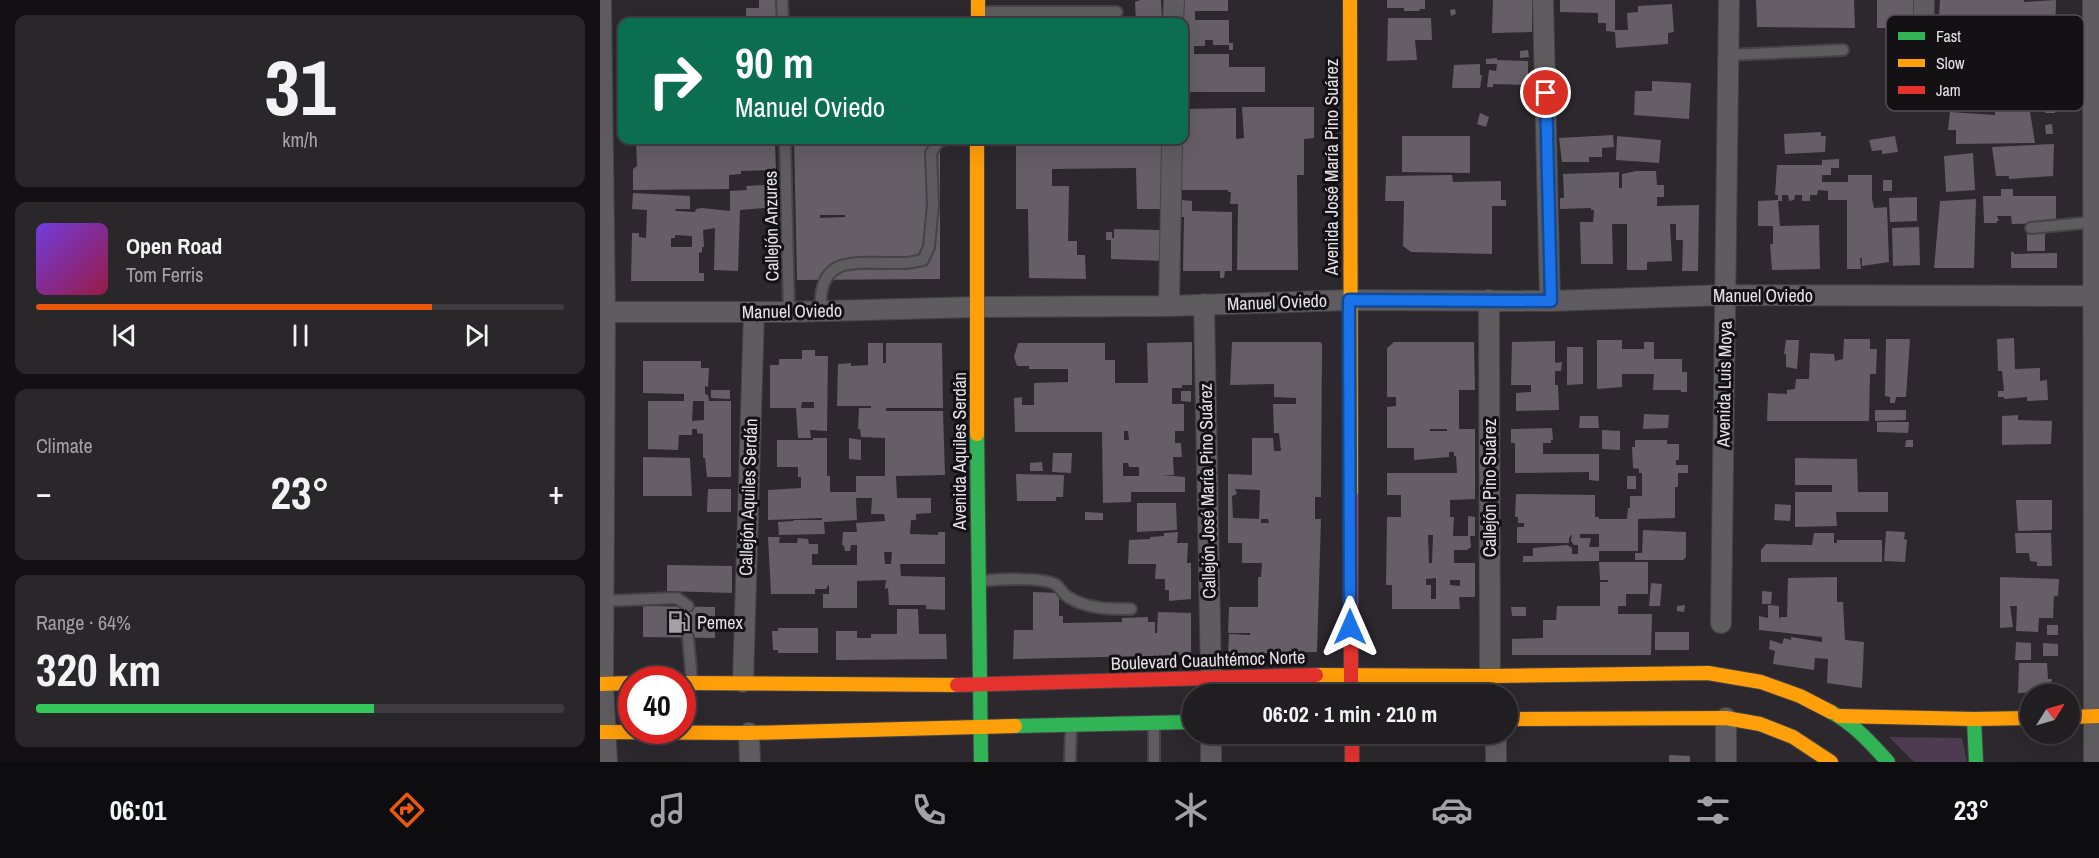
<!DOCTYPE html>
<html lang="en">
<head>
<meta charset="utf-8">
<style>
  body { margin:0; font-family:"Archivo Narrow",sans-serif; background:#29272a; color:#f1f3f6; height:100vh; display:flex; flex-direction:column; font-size:22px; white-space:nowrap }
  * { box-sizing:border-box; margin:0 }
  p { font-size:20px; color:#a2a2a5 }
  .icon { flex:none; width:33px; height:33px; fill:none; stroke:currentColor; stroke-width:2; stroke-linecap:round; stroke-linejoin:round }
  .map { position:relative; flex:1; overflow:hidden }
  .drawer { display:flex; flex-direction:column; gap:15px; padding:15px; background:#121013; width:600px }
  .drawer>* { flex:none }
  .banner { position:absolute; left:18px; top:18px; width:570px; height:126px; border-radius:12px; box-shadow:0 6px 24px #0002,0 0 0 2px #3e3c40; background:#0b6e4f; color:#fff; overflow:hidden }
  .needle { width:39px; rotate:53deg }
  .buttons { position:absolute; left:1420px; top:684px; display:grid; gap:12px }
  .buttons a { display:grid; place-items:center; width:60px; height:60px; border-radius:50%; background:#211e22; box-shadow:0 6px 24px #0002,0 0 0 2px #3e3c40; font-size:30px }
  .speed { position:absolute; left:18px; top:666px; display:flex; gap:12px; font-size:30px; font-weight:700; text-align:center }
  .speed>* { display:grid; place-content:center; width:78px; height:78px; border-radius:50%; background:#211e22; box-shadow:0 6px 24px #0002,0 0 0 2px #3e3c40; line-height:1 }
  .speed .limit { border:9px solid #d22; background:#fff; color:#111 }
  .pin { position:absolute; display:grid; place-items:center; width:51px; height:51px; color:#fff; margin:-26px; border:3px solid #fff; border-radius:50%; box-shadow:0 2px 6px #0007 }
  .me { position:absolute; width:66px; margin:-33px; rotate:0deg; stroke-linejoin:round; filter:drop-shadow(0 0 4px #0008) }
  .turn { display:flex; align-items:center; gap:21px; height:126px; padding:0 18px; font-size:27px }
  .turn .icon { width:78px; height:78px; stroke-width:2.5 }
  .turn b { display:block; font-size:42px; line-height:51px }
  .big { font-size:45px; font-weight:700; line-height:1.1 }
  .drawer .widget { flex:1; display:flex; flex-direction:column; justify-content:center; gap:9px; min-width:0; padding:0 21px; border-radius:12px; background:#29272a }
  .drawer .dial { align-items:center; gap:0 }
  .dial b { font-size:78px; line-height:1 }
  .song { display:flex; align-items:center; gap:18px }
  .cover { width:72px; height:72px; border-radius:9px; background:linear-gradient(135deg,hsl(260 70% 55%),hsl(340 70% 35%)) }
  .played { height:6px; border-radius:3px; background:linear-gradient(90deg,#ea580c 75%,#3e3c40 75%) }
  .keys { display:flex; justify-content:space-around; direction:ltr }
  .heat { display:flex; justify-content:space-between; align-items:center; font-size:33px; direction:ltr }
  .charge { height:9px; border-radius:4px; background:linear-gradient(90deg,#34c759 64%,#3e3c40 0) }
  .trip { position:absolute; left:582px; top:684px; width:336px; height:60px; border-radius:30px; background:#211e22; box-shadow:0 6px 24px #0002,0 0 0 2px #3e3c40; font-weight:700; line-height:60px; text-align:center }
  .dock { display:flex; height:96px; justify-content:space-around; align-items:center; background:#0d0c0e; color:#a2a2a5 }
  .dock .icon { width:42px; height:42px }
  .dock .current { color:#ea580c }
  .dock b { font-size:27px; color:#f1f3f6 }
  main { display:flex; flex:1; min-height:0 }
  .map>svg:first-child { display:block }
</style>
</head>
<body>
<main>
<section class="drawer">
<div class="widget dial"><b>31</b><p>km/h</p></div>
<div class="widget">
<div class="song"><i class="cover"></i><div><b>Open Road</b><p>Tom Ferris</p></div></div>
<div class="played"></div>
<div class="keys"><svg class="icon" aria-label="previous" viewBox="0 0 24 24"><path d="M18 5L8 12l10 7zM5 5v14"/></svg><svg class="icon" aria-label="pause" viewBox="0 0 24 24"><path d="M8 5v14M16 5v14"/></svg><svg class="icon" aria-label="next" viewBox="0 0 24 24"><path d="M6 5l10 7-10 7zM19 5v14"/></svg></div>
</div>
<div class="widget"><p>Climate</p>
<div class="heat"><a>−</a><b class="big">23°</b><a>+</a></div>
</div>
<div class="widget"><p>Range · 64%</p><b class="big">320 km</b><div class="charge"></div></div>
</section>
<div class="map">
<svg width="1499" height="762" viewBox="0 0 1499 762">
  <rect width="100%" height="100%" fill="#2c282d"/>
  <!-- green -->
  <path fill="#4d3b51" d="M1289 737 1362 738 1367 762H1314Z"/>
  <!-- building -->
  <path fill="#655e67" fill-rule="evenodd" d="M159 0H177V22H146V8H159Z
    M540 0H561L562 22H536L535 2Z
    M581 0H628V11H595V20H629V43H633V50H629V45H613V40H605V46H594V54H629V67H665V92H584V22H581Z
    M787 0H825V9H820L819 11H804V8H787Z
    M893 0H932V32L892 33Z
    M960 0H1015V30H1028L1027 13 1038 12V6L1072 4 1074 32 1068 33V44L1016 48 1015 32 1006 31V23H998V13L960 12Z
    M1156 0H1254L1255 28 1157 27Z
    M1277 0H1315L1316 34H1303V28H1277Z
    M1340 0H1424V2L1456 0 1455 38 1398 41 1396 92 1356 94 1362 44H1357L1353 96 1455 90V113H1446L1443 109 1354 110 1347 108 1346 100 1342 99 1341 103 1331 102V17H1339Z
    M855 9 856 14 851 16 850 10Z
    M788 18H831L832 40H815L817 60 787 61Z
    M928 50 929 57 920 58V51Z
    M897 58V60L928 61V85L893 84V87H887L889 70 896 71 897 64H886V59Z
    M880 64V75H882L880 88H852L854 65Z
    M1052 81 1091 83 1089 119 1034 115 1035 91H1052Z
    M642 107H714V138L704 139V175H697L698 270H637L638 204H630L631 192H628V190H582L581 140H584V109L636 108V139L644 138Z
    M1350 112 1395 115V112H1430L1435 143 1356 144V130H1348Z
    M880 113 889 117 886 127 877 124Z
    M1452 124 1453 134H1446L1445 125Z
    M1221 132V136H1226L1225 152 1185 154 1184 134Z
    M1013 135 1014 147 1002 148V157H989V162H962L959 138Z
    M802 136H870V173L802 172Z
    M1017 136 1061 140 1059 163 1016 160Z
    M1295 136 1298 152 1282 154V150L1272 151 1269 140Z
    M36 140 167 142V144H175L176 170 141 171V174L129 175V189L33 190V169L37 166Z
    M194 140H340V279L197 280ZM220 215H245V217L220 218Z
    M416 140H564L563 209H537L536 168 452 169V186H469L468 241H477V255H485L486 279 429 278 428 209H416Z
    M1454 144 1453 176 1409 179V176H1396L1392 147Z
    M1373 153 1375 190 1346 192 1344 156Z
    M1239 159V168H1231V175H1222V182H1248V175H1272V199L1274 208 1287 207 1289 262 1262 266V258H1260L1261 269H1247V200H1228V191L1218 190 1217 195H1210V201H1202V195H1195L1194 200 1189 201 1188 195H1182V201H1178L1180 226 1219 225 1220 269 1172 270 1170 244H1173V226H1158V201L1178 200V195H1175L1177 165H1222V160Z
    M1036 171H1056L1057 185H1064V197H1057V206L1099 205 1098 271H1082L1083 240H1076V224H1070L1072 261 1047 262V270H1027V224H1012L1013 264H981L980 222H993L994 210H991V208L960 209V198H964L963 174 1019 172V188H1022V174Z
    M852 175 853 182 901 181V200H906V206H892V254L811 252 803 246 804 201H785L786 176Z
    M1283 180H1292V191H1283Z
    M166 185V190H177V207L140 210 138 271 114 270 115 228 103 230 104 247H102V252L99 253V273H104V281H31L32 233H39V237L46 238 47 210 32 209 33 193 90 196V209H75L76 211 95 212 96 209 102 208 130 211V191L147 190 146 186ZM75 235 92 236V247H71V238H75Z
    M1401 189H1413V196H1456V223L1412 224 1411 216H1397L1399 221H1397V223H1384L1383 196H1401Z
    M1317 197V221L1290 222 1289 198Z
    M1376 199 1374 268H1334L1340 201Z
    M582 200 592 201V211L632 212V271H625L624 278H620V271H583L584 217H581Z
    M1319 227 1320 265 1293 266 1292 228Z
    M514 229 563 230V261L511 259V240H506V232H512V238H514Z
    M1427 233H1445V251H1427Z
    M1411 252H1414V254L1457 253V268H1411Z
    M1414 338 1415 369 1440 368V381L1447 380 1448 400 1427 401V397L1404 399V397H1398V391H1404L1402 371H1398L1397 339Z
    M1244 339H1270V349H1277L1276 374H1270L1269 421H1167L1168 393 1187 394V390L1195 389 1196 379H1209L1210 353 1234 354 1235 361 1243 359Z
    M1286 339H1310L1306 397H1296L1295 403H1290V397L1285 396Z
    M997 340H1022V349H1044V342H1054V359H1082V372H1087V392H1081V390H1053L1054 374H1022V387L997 389Z
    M1186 340H1199L1197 369 1186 367V354H1184Z
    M955 341V363L962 362 961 371H955V385H958L959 410 916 411V393L931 392V385H911L912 342Z
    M592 342V385H582V388H572V404H584V431H575V443H581L582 457H573L574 475H562L585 477V492H531V502L503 503 502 432H415L414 398 422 397V405H434V383L468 382V369H429V366H417L414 357 418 343H505V360H515V383H548L547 343ZM524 431H528L529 440H524ZM523 463H528L529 467H539V476H523Z
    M632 342H720L722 344 721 497H715V519H721L717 652 628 654 629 634 650 635V633H628L629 607H658V577H661L662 563H642V543H628V474L652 475V438H673L674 451H681L679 433H674L673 404H696V398L674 397V384L630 385ZM635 489 660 490 659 519H668L669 523H661V519L633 518 632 496 637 494Z
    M794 342H874L875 390H859V429H875V499L850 500V517H854L853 536H868V516L875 517V536H870L871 547 867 550H854V563H875V597H859L860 609H792V585H786L787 517H801V495H787V473H857L856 456H854V452H849V457L814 460V448H787V407L796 406V397H787V348ZM830 429H847V431H830ZM828 535H833L832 563H829ZM836 578V599H831V585H826V579ZM850 580H860V586L850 585Z
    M268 343H283V363H286V343H342L343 408H286V411H343L345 475 296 476 297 498H331V513L316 514V520H311L310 534 338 535V532H345V564H300L301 576 345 577V610L326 609V605H289L288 588 285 589 286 580 257 581V608H223V594H229V584L226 589H215V594H171L168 537H180L179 543H197L198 538 208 539 209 544H218V554H212V565H257V545H251L250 551H245L244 546 242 545 243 532H257L256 523 285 521 284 514H271L272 498H256L257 520 224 522 225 534 179 535 178 522 194 521 193 520H222V518L168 520V490L201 488V477H198V467H177V440H213V438H227V476H230V492H256V476H285V438L261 437 260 429H258L259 408H271V406H237L238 364 251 363V366L268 365ZM284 552H292L291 564H285Z
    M967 347H983V384L967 385Z
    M202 350H215V356H228L227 431 210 430 211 438H198L196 408H170V365H179V359H202ZM202 402H214V408H201Z
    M43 361H101V368H109L108 387 105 386V394L108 395 109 401H131V477H107L105 458H103V434L97 433V429H92V435H79L78 450 48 449V401H84V394L43 393ZM93 401H104V420L92 421Z
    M111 390H130V399L111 398Z
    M581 391H591V402L581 401Z
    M1275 410H1306V420L1275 421Z
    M1044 414 1069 415 1068 428 1043 429Z
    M1418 415V420L1452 421 1451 444 1402 445V416Z
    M980 416H998L999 428H979Z
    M1277 422H1309L1308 433 1277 432Z
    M952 428 953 440H951V443H943V454H999V481L989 480V472L915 473V443H911V429Z
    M1002 430 1020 431V450L1002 449Z
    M249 438 261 440V460L249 459Z
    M1035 440H1067V444H1079V460H1076V465H1088V473H1078V487H1075V518L1038 519V551H999V561L923 562V556H933V548L967 545 972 548V554H978V545H974L971 541 972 534 969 538V543H917V527H924V523H918V517H915L916 494 995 495V517H999V519H1027L1028 508H1030V496H1042V473H1039V469L1033 468 1032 447H1035ZM980 534H999V547H989L991 538H980Z
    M1306 440H1313V447H1305Z
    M453 453H472L471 473 452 472Z
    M43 457 90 458 92 496H43Z
    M1195 458 1257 459 1258 492H1288V512H1236L1237 526 1195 527V492H1232V485H1195Z
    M442 462 443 471H430V463Z
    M416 474 464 475 463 497H456V501H417Z
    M1027 476H1036V489H1027Z
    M108 489H131V512H107Z
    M1416 500H1452V530L1418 531Z
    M537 503H576L577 530 537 532Z
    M1175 504 1191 505 1190 521 1174 520Z
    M485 512 503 513V520H485Z
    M1043 530 1086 532V557L1083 560H1035V553H1042Z
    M1286 531 1305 532 1304 539 1307 540 1305 562 1284 561Z
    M578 532 577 543H588L587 563H591V599L569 601V590H565V579H555L556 564H528L529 540 550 539V537L564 536V533Z
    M1214 533H1234V543H1237V540H1282V562H1161V550L1166 544 1212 545Z
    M1415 533H1451L1452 566H1437V562L1430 561 1429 553H1416Z
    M999 562H1048V594H1026V606H1018V614H1052L1051 655H912V639L943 638V620H956L957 606H1000V582H1008V580H1000Z
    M67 565 132 566V593L67 591Z
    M1237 577V602H1243L1245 640 1264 642 1262 688 1227 683 1228 659 1215 658 1214 670 1173 664 1175 651 1169 649 1170 640 1182 644 1184 638 1191 640V637L1222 642V637L1159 630V616L1168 618V605L1179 606V620L1180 617H1187L1188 578Z
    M1400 577 1459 579 1458 596H1454L1453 618H1439L1438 632 1416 631 1417 606H1410L1413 627 1400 628Z
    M1051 583 1062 584 1060 606H1049Z
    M1162 591 1172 592 1171 604H1162Z
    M433 592 459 593V616H463V623L522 622V618L548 617V622H555V633H557L558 612 591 613V655L413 659 414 630H433Z
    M1085 605 1084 612 1077 611V606Z
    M43 606 115 607V638L43 637Z
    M911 607H926V616H912Z
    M297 609H318L319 634H346L347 659 236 660V631H257V638H271V634H297Z
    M1447 625H1458V635H1447Z
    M178 628H218V653H178V650H173L172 631H178Z
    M1055 632H1089V650H1055Z
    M1416 642 1431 643V660H1415Z
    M1443 643 1458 644V656H1443Z
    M1419 663H1447L1448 679H1452L1451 684H1448V692L1418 693Z
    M1069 755 1090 756V762H1069Z"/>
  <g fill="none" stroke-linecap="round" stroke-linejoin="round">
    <!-- lane casing -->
    <g stroke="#454346" stroke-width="14">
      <path id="lane" d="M182 0 183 22
        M378 12H517
        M1128 55 1243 50
        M185 140 189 312
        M1431 228 1494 222
        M221 311C220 297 221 278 235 269 249 259 287 264 304 263 310 263 317 261 323 260L329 247 333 205 331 153 339 141 344 140
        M381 581C398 579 440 577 455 584 460 587 463 594 468 597 487 609 509 609 531 609
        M4 601 77 598 88 606
        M88 637 92 682
        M554 726V762
        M470 762 471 726"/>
    </g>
    <!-- street casing -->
    <g stroke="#454346" stroke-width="22">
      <path id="street" d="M1 0 5 312 3 684 7 762
        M943 0 950 301
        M1493 0 1494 762
        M573 22 574 0
        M1323 93 1324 0
        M889 300 890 676
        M604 304 611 678
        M569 306 572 140
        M0 312H189L376 307 569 306 749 300 950 301 1125 295 1499 296
        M1121 623 1129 0
        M143 682 154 312
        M149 733 150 762
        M611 734V762
        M896 762V734
        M1126 762V718"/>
    </g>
    <!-- fast casing -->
    <g stroke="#454346" stroke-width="16">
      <path id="fast" d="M377 434 381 762
        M1231 712C1253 723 1272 744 1288 762
        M1374 719 1376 762
        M415 726 592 722"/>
    </g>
    <!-- slow casing -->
    <g stroke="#454346" stroke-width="16">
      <path id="slow" d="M378 0V22
        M750 0 751 496
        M377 140V434
        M716 675 890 676 1108 673 1161 682 1200 696 1231 712
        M82 683 357 685
        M0 684 32 683
        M1239 716 1374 719 1431 718
        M1470 717 1499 716
        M908 719 1126 718 1160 724 1193 737 1231 762
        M0 732 149 733 415 726"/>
    </g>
    <!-- jam casing -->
    <g stroke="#454346" stroke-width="16">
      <path id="jam" d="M751 496V694
        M357 685 716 675
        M752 734V762"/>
    </g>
    <!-- lane -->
    <use href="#lane" stroke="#5f5c60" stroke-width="10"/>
    <!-- street -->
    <use href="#street" stroke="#5f5c60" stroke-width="20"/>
    <!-- fast -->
    <use href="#fast" stroke="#30b455" stroke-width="14"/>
    <!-- slow -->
    <use href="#slow" stroke="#ff9f0a" stroke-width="14"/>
    <!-- jam -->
    <use href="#jam" stroke="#e5322d" stroke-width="14"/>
  </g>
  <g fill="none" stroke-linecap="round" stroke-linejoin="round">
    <!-- route casing -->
    <g stroke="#114b97" stroke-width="15">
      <path id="route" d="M750 627 749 300 951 301 946 93"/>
    </g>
    <!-- route -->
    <use href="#route" stroke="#1a73e8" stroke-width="10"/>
  </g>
  <!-- icons -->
  <defs>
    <g id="fuel-bare" transform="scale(1.8)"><path d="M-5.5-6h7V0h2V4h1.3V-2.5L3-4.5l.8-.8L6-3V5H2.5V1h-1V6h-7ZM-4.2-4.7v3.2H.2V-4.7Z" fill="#a4a0a5" stroke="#131114" stroke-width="2.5" paint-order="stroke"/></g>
  </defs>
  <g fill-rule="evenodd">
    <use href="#fuel-bare" x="79" y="622"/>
  </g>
  <g text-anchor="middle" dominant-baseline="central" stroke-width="6" stroke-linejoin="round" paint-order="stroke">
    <!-- street labels -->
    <g font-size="18" fill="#e5e1e6" stroke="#131114">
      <text transform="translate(731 167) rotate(-90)">Avenida José María Pino Suárez</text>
      <text transform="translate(171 226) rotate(-91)">Callejón Anzures</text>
      <text x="1163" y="295">Manuel Oviedo</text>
      <text transform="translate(677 302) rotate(-2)">Manuel Oviedo</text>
      <text transform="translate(192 311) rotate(-1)">Manuel Oviedo</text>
      <text transform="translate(1124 384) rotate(-89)">Avenida Luis Moya</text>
      <text transform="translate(359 451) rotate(-90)">Avenida Aquiles Serdán</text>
      <text transform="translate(889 488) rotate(-90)">Callejón Pino Suárez</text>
      <text transform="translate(607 491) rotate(-91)">Callejón José María Pino Suárez</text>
      <text transform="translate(148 497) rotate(-88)">Callejón Aquiles Serdán</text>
      <text transform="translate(608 660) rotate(-2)">Boulevard Cuauhtémoc Norte</text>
    </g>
    <!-- poi labels -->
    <g font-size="18" fill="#e5e1e6" stroke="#131114" text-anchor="start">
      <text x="97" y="622">Pemex</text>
    </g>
  </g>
  <!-- legend -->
  <rect x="1286" y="15" width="198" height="96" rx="9" fill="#131114" stroke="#524f53" stroke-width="1.5"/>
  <rect x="1298" y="32" width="27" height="8" fill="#30b455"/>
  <rect x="1298" y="59" width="27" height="8" fill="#ff9f0a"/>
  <rect x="1298" y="86" width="27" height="8" fill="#e5322d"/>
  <g font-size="16" fill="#e5e1e6">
    <text x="1336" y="42">Fast</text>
    <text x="1336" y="69">Slow</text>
    <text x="1336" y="96">Jam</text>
  </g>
</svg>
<div class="buttons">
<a><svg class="needle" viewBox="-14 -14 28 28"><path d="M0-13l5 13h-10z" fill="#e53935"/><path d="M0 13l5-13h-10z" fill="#a2a2a5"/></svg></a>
</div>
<div class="speed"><div class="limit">40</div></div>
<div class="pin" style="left:946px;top:93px;background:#d93025"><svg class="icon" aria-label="arrive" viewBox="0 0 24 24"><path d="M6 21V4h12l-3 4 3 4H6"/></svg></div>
<svg class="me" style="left:750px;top:627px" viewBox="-20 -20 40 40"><path d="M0-17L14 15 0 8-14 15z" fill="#1a73e8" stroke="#fff" stroke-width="4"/></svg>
<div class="trip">06:02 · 1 min · 210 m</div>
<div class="banner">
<div class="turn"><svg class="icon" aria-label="right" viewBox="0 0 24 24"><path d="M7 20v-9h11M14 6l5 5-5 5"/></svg><div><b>90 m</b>Manuel Oviedo</div></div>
</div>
</div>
</main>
<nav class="dock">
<b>06:01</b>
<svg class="icon current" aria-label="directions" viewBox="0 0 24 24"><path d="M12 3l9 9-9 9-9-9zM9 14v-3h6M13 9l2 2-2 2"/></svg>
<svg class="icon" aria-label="music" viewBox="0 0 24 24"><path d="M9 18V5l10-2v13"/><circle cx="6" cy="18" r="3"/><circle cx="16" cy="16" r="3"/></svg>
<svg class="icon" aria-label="phone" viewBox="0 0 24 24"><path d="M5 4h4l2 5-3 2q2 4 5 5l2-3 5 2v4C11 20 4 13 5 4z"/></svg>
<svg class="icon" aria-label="climate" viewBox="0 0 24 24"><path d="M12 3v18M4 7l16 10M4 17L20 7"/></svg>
<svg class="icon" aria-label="car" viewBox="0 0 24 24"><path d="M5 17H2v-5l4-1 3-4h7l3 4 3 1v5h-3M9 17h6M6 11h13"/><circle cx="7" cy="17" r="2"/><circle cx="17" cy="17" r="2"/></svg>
<svg class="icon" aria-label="filters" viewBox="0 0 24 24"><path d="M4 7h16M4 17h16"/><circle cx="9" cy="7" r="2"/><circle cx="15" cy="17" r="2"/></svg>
<b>23°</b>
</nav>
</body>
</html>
